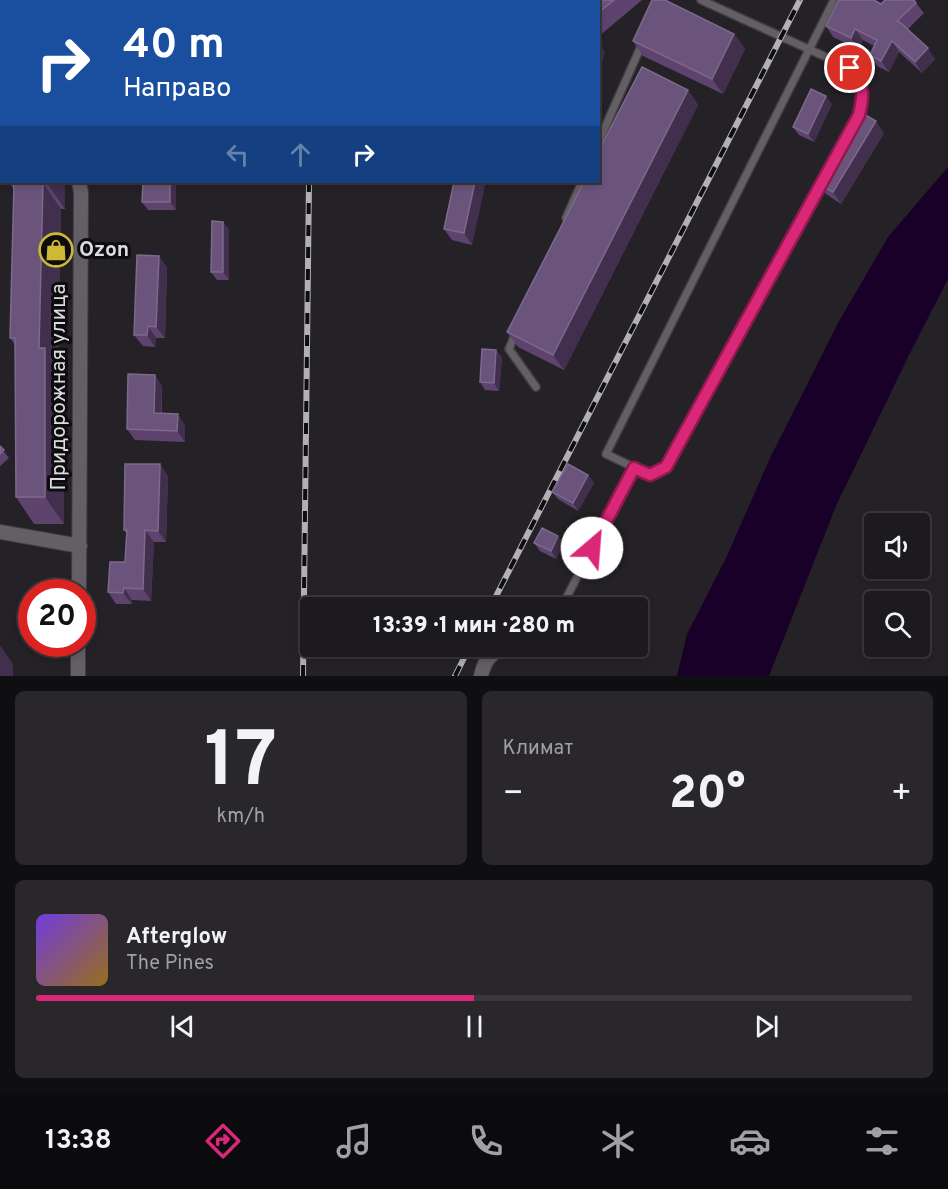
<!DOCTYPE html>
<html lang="ru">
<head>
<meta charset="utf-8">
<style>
  body { margin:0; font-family:Overpass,sans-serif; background:#29272a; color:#f1f3f6; height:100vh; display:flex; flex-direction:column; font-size:22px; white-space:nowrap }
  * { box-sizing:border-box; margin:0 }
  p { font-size:20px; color:#a0a1a4 }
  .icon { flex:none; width:33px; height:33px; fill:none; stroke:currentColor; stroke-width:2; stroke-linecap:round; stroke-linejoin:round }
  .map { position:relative; height:676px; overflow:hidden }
  .side { display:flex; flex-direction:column; gap:15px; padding:15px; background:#0f0e10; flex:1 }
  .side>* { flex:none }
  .banner { position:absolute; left:0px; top:0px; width:600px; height:183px; box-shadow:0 3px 9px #0003,0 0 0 2px #3a383b; background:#1a4fa0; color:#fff; overflow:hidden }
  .controls { position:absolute; left:864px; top:513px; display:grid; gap:12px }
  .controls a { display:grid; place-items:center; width:66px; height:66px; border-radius:6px; background:#1c1a1d; box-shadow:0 3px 9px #0003,0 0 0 2px #3a383b; font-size:30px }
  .speed { position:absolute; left:18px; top:579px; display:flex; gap:12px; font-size:30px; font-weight:700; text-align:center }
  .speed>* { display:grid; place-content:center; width:78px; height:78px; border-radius:50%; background:#1c1a1d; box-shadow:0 3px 9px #0003,0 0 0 2px #3a383b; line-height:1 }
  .speed .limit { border:9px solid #d22; background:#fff; color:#111 }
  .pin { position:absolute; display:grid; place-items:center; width:51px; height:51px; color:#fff; margin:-26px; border:3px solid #fff; border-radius:50%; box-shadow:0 2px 6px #0007 }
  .me { position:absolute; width:66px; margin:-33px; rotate:27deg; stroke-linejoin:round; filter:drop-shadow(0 0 4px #0008) }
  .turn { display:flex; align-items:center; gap:21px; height:126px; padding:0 24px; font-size:27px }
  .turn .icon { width:78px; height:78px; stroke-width:2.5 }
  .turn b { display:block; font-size:42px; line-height:51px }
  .lanes { display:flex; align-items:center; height:57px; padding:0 24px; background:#0003; justify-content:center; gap:30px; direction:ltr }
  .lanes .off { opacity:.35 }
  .big { font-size:45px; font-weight:800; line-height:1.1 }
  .side .card { flex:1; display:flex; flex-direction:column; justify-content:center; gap:9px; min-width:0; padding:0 21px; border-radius:9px; background:#29272a }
  .side .dial { align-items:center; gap:0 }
  .dial b { font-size:78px; line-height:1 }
  .song { display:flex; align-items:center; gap:18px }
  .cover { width:72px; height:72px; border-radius:9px; background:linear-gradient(135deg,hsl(260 70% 55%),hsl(40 70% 35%)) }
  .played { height:6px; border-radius:3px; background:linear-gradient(90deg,#db2777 50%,#3a383b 50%) }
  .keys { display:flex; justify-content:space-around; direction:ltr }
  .heat { display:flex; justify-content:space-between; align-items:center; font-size:33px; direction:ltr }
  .side .tiles { flex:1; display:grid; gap:15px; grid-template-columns:1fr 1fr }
  .card:last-child { grid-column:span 2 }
  .trip { position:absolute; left:300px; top:597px; width:348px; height:60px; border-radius:6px; background:#1c1a1d; box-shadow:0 3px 9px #0003,0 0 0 2px #3a383b; font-weight:800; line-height:60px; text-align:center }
  .tabs { display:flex; height:96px; justify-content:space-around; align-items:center; background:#0b0a0c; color:#a0a1a4 }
  .tabs .icon { width:42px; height:42px }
  .tabs .current { color:#db2777 }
  .tabs b { font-size:27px; color:#f1f3f6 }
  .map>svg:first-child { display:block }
</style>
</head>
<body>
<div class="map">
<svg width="948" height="676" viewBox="0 0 948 676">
  <rect width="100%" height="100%" fill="#252227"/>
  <!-- water -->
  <path fill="#190028" d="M948 167V279L910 353 836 506 769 676H677L687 634 726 558 770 458 838 323 888 237Z"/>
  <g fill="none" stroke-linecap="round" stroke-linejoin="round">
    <!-- service casing -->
    <g stroke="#403d42" stroke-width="10">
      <path id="service" d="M1 0 2 69
        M701 0 850 68C864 84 866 102 856 121
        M474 2V0
        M598 143 642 44
        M824 178 666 467 650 475 606 454 834 0
        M566 218 582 182
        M516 332 509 349 536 387
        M561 608 634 468"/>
    </g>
    <!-- minor casing -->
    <g stroke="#403d42" stroke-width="16">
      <path id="minor" d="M0 111H2
        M79 182 81 192 79 592
        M0 532 80 546
        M78 676V644
        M481 676C485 658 491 654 506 646"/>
    </g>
    <!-- secondary casing -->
    <g stroke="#403d42" stroke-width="18">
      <path id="secondary" d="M63 2V0
        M0 74 2 72"/>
    </g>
    <!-- path -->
    <path stroke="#737175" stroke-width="2" stroke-dasharray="3 4.5" stroke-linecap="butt" d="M44 2 45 0"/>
    <!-- service -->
    <use href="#service" stroke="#635f65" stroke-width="7"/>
    <!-- minor -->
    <use href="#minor" stroke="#635f65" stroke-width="14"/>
    <!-- secondary -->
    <use href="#secondary" stroke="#83758e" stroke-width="15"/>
    <!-- rail casing -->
    <g stroke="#b2b0b4" stroke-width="6">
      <path id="rail" d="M311 2V0
        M490 608 800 0
        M303 676 309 182
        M455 676 470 646"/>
    </g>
    <!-- rail -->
    <use href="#rail" stroke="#0d0c0e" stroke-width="4" stroke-dasharray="11" stroke-linecap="butt"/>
  </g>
  <!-- wall -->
  <path fill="#5e436f" d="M579 0H642L598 37V2Z
    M835 0H874L881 4 916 3 924 13 908 29 935 59 922 73 899 52 889 72 877 66 870 55 874 46 863 40 858 49 833 37 826 26 837 3Z
    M734 34 745 49 723 94 643 56 633 41Z
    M688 90 698 105 564 370 518 347 507 332Z
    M832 104 814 142 799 135 793 127Z
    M0 111H2V171H0Z
    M884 133 841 204 826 194 817 183Z
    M9 182H63L65 184V209H61L58 366 64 374V524H34L16 497 15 345 10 338 14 190Z
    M454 182 472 245 452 240 444 229Z
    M176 185V210H148L142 202Z
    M229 229V280H217L211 272Z
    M167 267 165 338H156L155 347 143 346 134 335Z
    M496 350 502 358 499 391 485 390 480 382Z
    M162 386V414L185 425V442L135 440 127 429Z
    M0 446 9 458 0 466Z
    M588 475 594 483 578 511 558 499 552 492Z
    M168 476 166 542H154L151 601 132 600V604H116L108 592 125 562 126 533 124 530Z
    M558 536 564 544 556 559 540 551 534 543Z"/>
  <!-- shaded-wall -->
  <path fill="#412f4d" d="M855 29 863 40 858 49 851 38Z
    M734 34 745 49 723 94 712 79Z
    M892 41 899 52 889 72 881 61Z
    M598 43 605 52 598 77Z
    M928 48 935 59 922 73 915 62Z
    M688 90 698 105 564 370 553 355Z
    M826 96 832 104 814 142 808 134Z
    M876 121 884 133 841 204 833 192Z
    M46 182H63L65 184V209Z
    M170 182H173L176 185V210L170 202Z
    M475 182H486L472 245 464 233Z
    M43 183 61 209 58 366 64 374V524L45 497 39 348Z
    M223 222 229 229V280L223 272Z
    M159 256 167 267 165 338 156 327Z
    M148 326 156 338 155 347 147 335Z
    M496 350 502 358 499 391 494 383Z
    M155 375 162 386 161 424 154 413Z
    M178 414 185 425V442L177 431Z
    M160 464 168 476 166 542 158 531Z
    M588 475 594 483 578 511 573 503Z
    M145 530 154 542 151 601 143 589Z
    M558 536 564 544 556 559 551 551Z
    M124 588 132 600V604L123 593Z
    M0 645 13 664V676H0Z"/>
  <!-- building -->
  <path fill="#6b547b" stroke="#7d698b" stroke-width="1.5" d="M579 0H614L598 13V2H578Z
    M652 0H665L734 34 712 79 633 41Z
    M839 0H874L881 4 885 0H914L916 3 897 21 902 24 928 48 915 62 892 41 881 61 870 55 877 40 855 29 851 38 826 26Z
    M642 67 688 90 553 355 507 332 584 182H598V152Z
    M811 89 826 96 808 134 793 127Z
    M0 111H2V144L0 143Z
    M860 112 876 121 833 192 817 183Z
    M9 182H46V183H43L39 348H45V497H16L15 338H10L14 183H9Z
    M143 182H170V202H142Z
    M454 182H475L464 233 444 229Z
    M212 221 223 222V272H211Z
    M137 255 159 256 156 327 148 326 147 335H134Z
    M482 349 496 350 494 383 480 382Z
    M128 374 155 375 154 413 178 414 177 431 127 429Z
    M0 446 4 450 0 454Z
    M125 464H160L158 531 145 530 143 589 124 588 123 593 108 592 110 562H125L127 530H124Z
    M568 464 588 475 573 503 552 492Z
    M542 528 558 536 551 551 534 543Z"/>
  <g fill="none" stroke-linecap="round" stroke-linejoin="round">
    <!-- route casing -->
    <g stroke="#8e194d" stroke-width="15">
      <path id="route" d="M592 548 634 468 650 475 666 467 859 115C864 95 864 85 850 68"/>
    </g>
    <!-- route -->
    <use href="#route" stroke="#db2777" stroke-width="10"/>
  </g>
  <!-- icons -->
  <defs>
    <g id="shop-ring" transform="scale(1.725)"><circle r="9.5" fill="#0d0c0e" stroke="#cdb938" stroke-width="1.5"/><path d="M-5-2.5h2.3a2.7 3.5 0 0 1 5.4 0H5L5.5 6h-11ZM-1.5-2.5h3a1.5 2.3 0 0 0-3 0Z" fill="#cdb938"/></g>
  </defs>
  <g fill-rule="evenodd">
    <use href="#shop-ring" x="56" y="250"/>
  </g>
  <g text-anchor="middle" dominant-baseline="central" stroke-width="6" stroke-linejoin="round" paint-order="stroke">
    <!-- poi labels -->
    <g font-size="21" font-weight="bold" fill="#dddbdf" stroke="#0d0c0e" text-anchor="start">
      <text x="79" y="250">Ozon</text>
    </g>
    <!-- street labels -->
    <g font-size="21" fill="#dddbdf" stroke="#0d0c0e">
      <text transform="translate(59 387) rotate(-90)">Придорожная улица</text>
    </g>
  </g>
</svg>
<div class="controls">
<a><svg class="icon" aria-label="sound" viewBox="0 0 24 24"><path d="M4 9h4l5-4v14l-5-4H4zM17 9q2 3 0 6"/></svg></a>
<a><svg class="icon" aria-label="search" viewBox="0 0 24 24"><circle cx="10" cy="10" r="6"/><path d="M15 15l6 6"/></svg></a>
</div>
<div class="speed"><div class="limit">20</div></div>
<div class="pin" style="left:850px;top:68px;background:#d93025"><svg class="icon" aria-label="arrive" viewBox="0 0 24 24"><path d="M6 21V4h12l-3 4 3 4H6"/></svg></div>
<svg class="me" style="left:592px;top:548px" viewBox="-20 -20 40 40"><circle r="19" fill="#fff"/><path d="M0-13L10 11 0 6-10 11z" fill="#db2777"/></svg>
<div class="trip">13:39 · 1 мин · 280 m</div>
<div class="banner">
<div class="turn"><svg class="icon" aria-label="right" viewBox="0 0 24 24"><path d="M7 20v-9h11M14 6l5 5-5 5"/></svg><div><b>40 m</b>Направо</div></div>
<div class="lanes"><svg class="icon off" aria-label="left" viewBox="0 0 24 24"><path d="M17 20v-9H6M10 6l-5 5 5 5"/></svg><svg class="icon off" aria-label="ahead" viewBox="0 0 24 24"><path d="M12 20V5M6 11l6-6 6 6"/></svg><svg class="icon" aria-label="right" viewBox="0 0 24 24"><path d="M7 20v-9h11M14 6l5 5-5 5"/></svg></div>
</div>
</div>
<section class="side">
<div class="tiles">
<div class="card dial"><b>17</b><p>km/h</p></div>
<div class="card"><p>Климат</p>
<div class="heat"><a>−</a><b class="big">20°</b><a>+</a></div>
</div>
<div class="card">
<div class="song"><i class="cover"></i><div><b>Afterglow</b><p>The Pines</p></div></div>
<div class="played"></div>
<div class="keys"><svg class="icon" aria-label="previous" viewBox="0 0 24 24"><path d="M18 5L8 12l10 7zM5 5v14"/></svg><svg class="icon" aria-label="pause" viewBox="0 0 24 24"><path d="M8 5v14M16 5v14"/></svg><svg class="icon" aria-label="next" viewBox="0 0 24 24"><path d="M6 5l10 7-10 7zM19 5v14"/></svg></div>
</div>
</div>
</section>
<nav class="tabs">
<b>13:38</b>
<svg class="icon current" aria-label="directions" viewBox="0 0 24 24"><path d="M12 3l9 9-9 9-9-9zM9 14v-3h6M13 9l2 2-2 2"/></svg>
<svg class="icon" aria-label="music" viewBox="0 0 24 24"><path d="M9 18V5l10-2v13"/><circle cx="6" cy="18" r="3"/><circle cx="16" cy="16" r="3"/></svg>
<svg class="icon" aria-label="phone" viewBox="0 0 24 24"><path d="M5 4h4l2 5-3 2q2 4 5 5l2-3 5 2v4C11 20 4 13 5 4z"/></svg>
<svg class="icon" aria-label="climate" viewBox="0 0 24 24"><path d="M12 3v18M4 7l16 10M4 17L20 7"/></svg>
<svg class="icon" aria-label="car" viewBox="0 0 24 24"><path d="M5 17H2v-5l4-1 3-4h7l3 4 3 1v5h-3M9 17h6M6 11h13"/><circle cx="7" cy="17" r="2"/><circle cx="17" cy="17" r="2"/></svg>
<svg class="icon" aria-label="filters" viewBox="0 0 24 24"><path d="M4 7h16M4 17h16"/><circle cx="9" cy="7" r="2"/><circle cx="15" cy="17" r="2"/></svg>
</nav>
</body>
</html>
